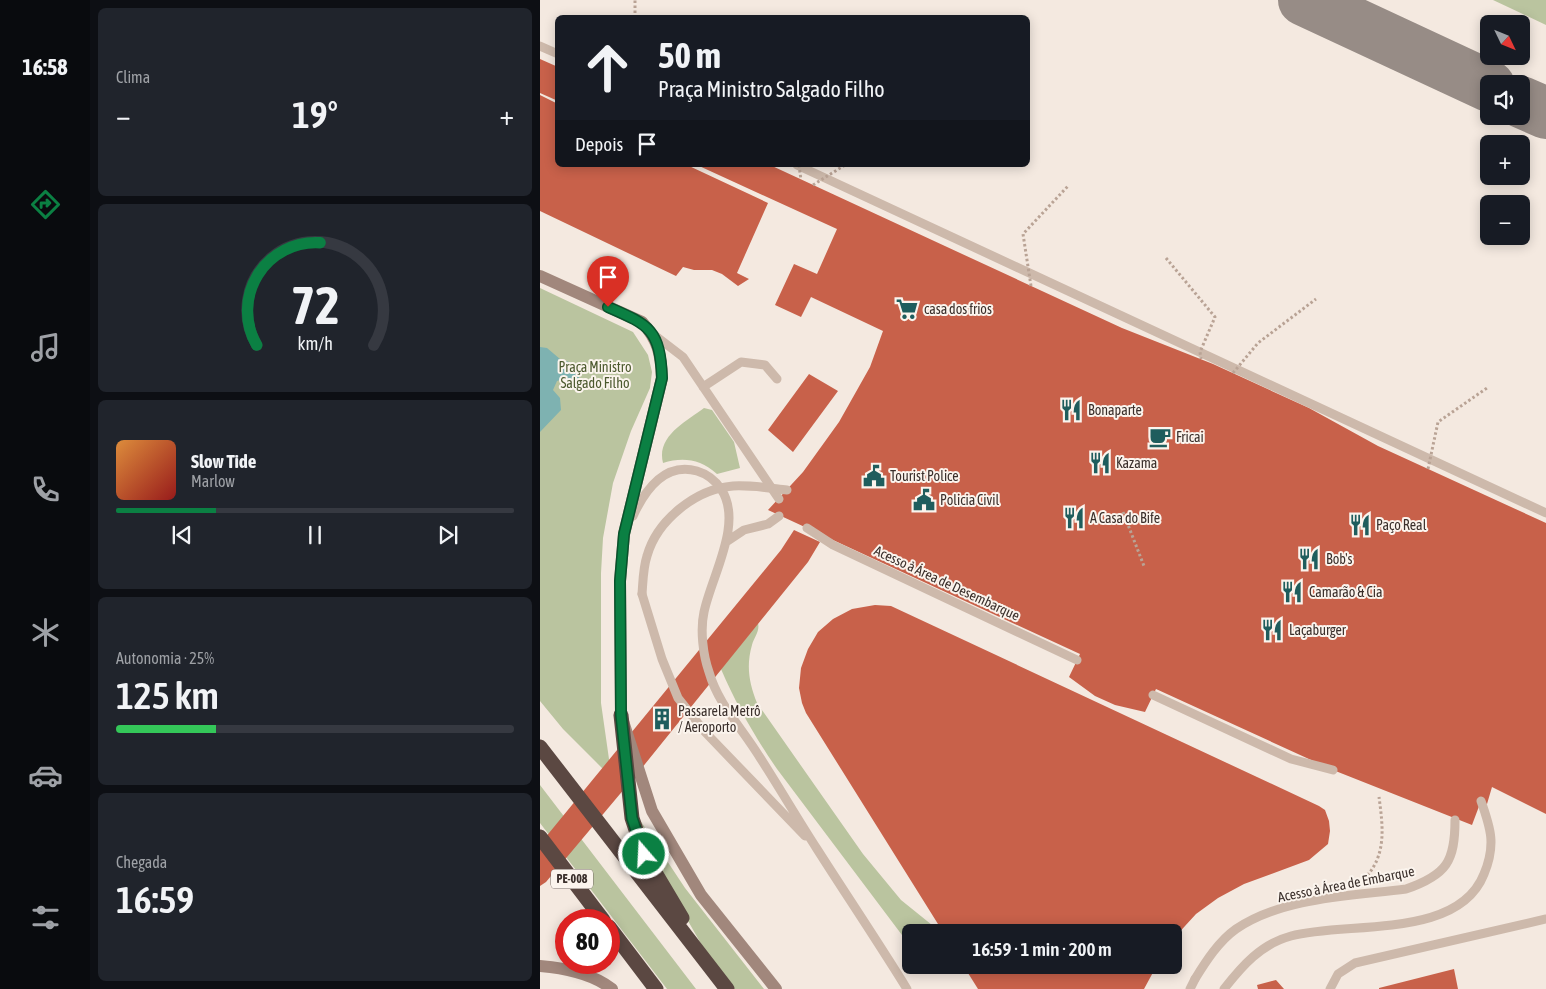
<!DOCTYPE html>
<html lang="pt">
<head>
<meta charset="utf-8">
<style>
  body { margin:0; font-family:"Asap Condensed",sans-serif; background:#20242c; color:#f1f3f6; height:100vh; display:flex; flex-direction:column; font-size:19px; white-space:nowrap }
  * { box-sizing:border-box; margin:0 }
  p { font-size:16px; color:#9ea1a6 }
  .icon { flex:none; width:28px; height:28px; fill:none; stroke:currentColor; stroke-width:2; stroke-linecap:round; stroke-linejoin:round }
  .map { position:relative; flex:1; overflow:hidden }
  .details { display:flex; flex-direction:column; gap:8px; padding:8px; background:#0d0f14; width:450px }
  .details>* { flex:none }
  .top-card { position:absolute; left:15px; top:15px; width:475px; height:152px; border-radius:8px; box-shadow:0 2px 12px #0003; background:#171b24; color:#f1f3f6; overflow:hidden }
  .needle { width:32px; rotate:133deg }
  .tools { position:absolute; left:940px; top:15px; display:grid; gap:10px }
  .tools a { display:grid; place-items:center; width:50px; height:50px; border-radius:8px; background:#171b24; box-shadow:0 2px 12px #0003; font-size:25px }
  .speed { position:absolute; left:15px; top:909px; display:flex; gap:10px; font-size:25px; font-weight:700; text-align:center }
  .speed>* { display:grid; place-content:center; width:65px; height:65px; border-radius:50%; background:#171b24; box-shadow:0 2px 12px #0003; line-height:1 }
  .speed .limit { border:8px solid #d22; background:#fff; color:#111 }
  .pin { position:absolute; display:grid; place-items:center; width:42px; height:42px; color:#fff; margin:-51px -21px; border-radius:50% 50% 50% 0; rotate:-45deg; box-shadow:0 0 5px #0007 }
  .pin .icon { rotate:45deg }
  .me { position:absolute; width:55px; margin:-28px; rotate:341deg; stroke-linejoin:round; filter:drop-shadow(0 0 4px #0008) }
  .turn { display:flex; align-items:center; gap:18px; height:105px; padding:0 20px; font-size:22px }
  .turn .icon { width:65px; height:65px; stroke-width:2.5 }
  .turn b { display:block; font-size:35px; line-height:42px }
  .then { display:flex; align-items:center; height:48px; padding:0 20px; background:#0003; gap:10px; font-size:19px }
  .big { font-size:38px; font-weight:600; line-height:1.1 }
  .details .tile { flex:1; display:flex; flex-direction:column; justify-content:center; gap:8px; min-width:0; padding:0 18px; border-radius:8px; background:#20242c }
  .details .dial { align-items:center; gap:0 }
  .dial svg { height:130px; overflow:visible; fill:none; stroke:#363941; stroke-width:7; stroke-linecap:round; text-anchor:middle }
  .dial text { fill:#f1f3f6; stroke:none }
  .song { display:flex; align-items:center; gap:15px }
  .cover { width:60px; height:60px; border-radius:8px; background:linear-gradient(135deg,hsl(30 70% 55%),hsl(0 70% 35%)) }
  .played { height:5px; border-radius:2px; background:linear-gradient(90deg,#0b8043 25%,#363941 25%) }
  .keys { display:flex; justify-content:space-around; direction:ltr }
  .heat { display:flex; justify-content:space-between; align-items:center; font-size:28px; direction:ltr }
  .charge { height:8px; border-radius:4px; background:linear-gradient(90deg,#34c759 25%,#363941 0) }
  .trip { position:absolute; left:362px; top:924px; width:280px; height:50px; border-radius:8px; background:#171b24; box-shadow:0 2px 12px #0003; font-weight:600; line-height:50px; text-align:center }
  main { display:flex; flex:1; min-height:0 }
  .tabs { display:flex; flex-direction:column; width:90px; justify-content:space-around; align-items:center; background:#090b0e; color:#9ea1a6 }
  .tabs .icon { width:35px; height:35px }
  .tabs .current { color:#0b8043 }
  .tabs b { font-size:22px; color:#f1f3f6 }
  .map>svg:first-child { display:block }
</style>
</head>
<body>
<main>
<nav class="tabs">
<b>16:58</b>
<svg class="icon current" aria-label="directions" viewBox="0 0 24 24"><path d="M12 3l9 9-9 9-9-9zM9 14v-3h6M13 9l2 2-2 2"/></svg>
<svg class="icon" aria-label="music" viewBox="0 0 24 24"><path d="M9 18V5l10-2v13"/><circle cx="6" cy="18" r="3"/><circle cx="16" cy="16" r="3"/></svg>
<svg class="icon" aria-label="phone" viewBox="0 0 24 24"><path d="M5 4h4l2 5-3 2q2 4 5 5l2-3 5 2v4C11 20 4 13 5 4z"/></svg>
<svg class="icon" aria-label="climate" viewBox="0 0 24 24"><path d="M12 3v18M4 7l16 10M4 17L20 7"/></svg>
<svg class="icon" aria-label="car" viewBox="0 0 24 24"><path d="M5 17H2v-5l4-1 3-4h7l3 4 3 1v5h-3M9 17h6M6 11h13"/><circle cx="7" cy="17" r="2"/><circle cx="17" cy="17" r="2"/></svg>
<svg class="icon" aria-label="filters" viewBox="0 0 24 24"><path d="M4 7h16M4 17h16"/><circle cx="9" cy="7" r="2"/><circle cx="15" cy="17" r="2"/></svg>
</nav>
<section class="details">
<div class="tile"><p>Clima</p>
<div class="heat"><a>−</a><b class="big">19°</b><a>+</a></div>
</div>
<div class="tile dial"><svg viewBox="0 0 100 80">
<path d="M14 69A42 42 0 1 1 86 69"/>
<path d="M14 69A42 42 0 0 1 53 6" stroke="#0b8043"/>
<text x="50" y="56" font-size="32" font-weight="700">72</text>
<text x="50" y="72" font-size="11">km/h</text>
</svg></div>
<div class="tile">
<div class="song"><i class="cover"></i><div><b>Slow Tide</b><p>Marlow</p></div></div>
<div class="played"></div>
<div class="keys"><svg class="icon" aria-label="previous" viewBox="0 0 24 24"><path d="M18 5L8 12l10 7zM5 5v14"/></svg><svg class="icon" aria-label="pause" viewBox="0 0 24 24"><path d="M8 5v14M16 5v14"/></svg><svg class="icon" aria-label="next" viewBox="0 0 24 24"><path d="M6 5l10 7-10 7zM19 5v14"/></svg></div>
</div>
<div class="tile"><p>Autonomia · 25%</p><b class="big">125 km</b><div class="charge"></div></div>
<div class="tile"><p>Chegada</p><b class="big">16:59</b></div>
</section>
<div class="map">
<svg width="1006" height="989" viewBox="0 0 1006 989">
  <rect width="100%" height="100%" fill="#f4e9e0"/>
  <!-- green -->
  <path fill="#bac49f" d="M953 0H1006V25Z
    M0 288 93 332 108 355 112 372 110 388 91 431 73 483 63 538 61 573V703L70 766 63 769 23 729 0 701Z
    M164 408 172 410 194 442 200 468 177 474C160 459 143 457 123 463 116 436 147 421 164 408Z
    M218 623C220 632 214 637 212 645 206 666 209 683 217 703L323 854 361 900 392 925 397 932H371V947L237 769C215 737 196 704 181 669Z
    M0 785 156 989H127L0 823Z
    M92 808 145 888 224 989H191L176 970 103 842Z"/>
  <!-- water -->
  <path fill="#7eb2b1" d="M0 347 7 348 20 359 35 364 40 374 38 381 34 384 23 379 17 381 13 390 20 398 21 410 0 432Z"/>
  <g fill="none" stroke-linecap="round" stroke-linejoin="round">
    <!-- taxiway -->
    <path stroke="#978c86" stroke-width="52" d="M764 0 949 86
      M981 102 1006 113"/>
  </g>
  <!-- building -->
  <path fill="#c8614a" d="M0 59 18 67V101L0 93Z
    M0 95 18 104V165H147L228 203 197 273 209 279 198 286 182 274 172 270H154L143 267 136 276 0 211Z
    M157 165H230L582 328 673 364 769 408 838 446 1006 523V814L952 787 947 804 941 801 932 825 793 770 616 689 605 712 575 705 555 696 529 677 540 654 228 510 263 472 299 422 330 367 343 331 271 297 261 317 235 305 254 264 277 274 297 229Z
    M269 374 298 391 253 452 228 430Z
    M254 530 280 542 268 562 101 769 6 882 0 886V844L241 550Z
    M335 605 351 606 779 806 785 810 789 821 790 831 788 844 769 860 704 884 678 898 656 914 634 938V932H403L266 713 262 703 259 688 261 668 268 649 278 632 293 619 312 609Z
    M423 965H617L604 989H438Z
    M914 969 918 989H839V988Z
    M736 980 744 989H718L717 985Z"/>
  <g fill="none" stroke-linecap="round" stroke-linejoin="round">
    <!-- path -->
    <path stroke="#b9a395" stroke-width="3" stroke-dasharray="2.5 2.5" stroke-linecap="butt" d="M95 18V0
      M583 512 604 566
      M824 879C847 856 843 827 839 797"/>
    <!-- lane -->
    <path stroke="#cdb9ab" stroke-width="9" d="M0 46 18 54
      M257 165 1006 513
      M113 334 143 357 239 499
      M163 387 201 362 225 365 237 379
      M93 516C105 490 125 462 157 471 167 474 175 480 181 489 204 523 171 577 164 612 160 630 163 655 169 672 178 704 202 728 219 756 239 787 257 818 277 849 307 896 338 942 367 989
      M267 528 293 545 537 660
      M186 542 204 530 228 524 239 516
      M102 594 122 659 138 698 165 732 265 836
      M613 695 751 759 793 770
      M650 989 655 979
      M684 989C702 966 721 944 751 936 807 921 918 940 944 874 956 845 951 829 941 801
      M790 989 798 974 815 963 1006 919"/>
    <!-- secondary -->
    <path stroke="#a1877c" stroke-width="12" d="M0 276 102 322C118 340 121 354 122 378L84 534 80 581 81 715 112 811 161 895 236 989
      M0 966C24 968 53 974 72 989"/>
    <!-- highway -->
    <path stroke="#5b4842" stroke-width="15" d="M81 715 92 818 104 854 142 918
      M0 747 187 989
      M0 837 63 920
      M69 927 116 989"/>
    <!-- path-bridge -->
    <path stroke="#b9a395" stroke-width="3" stroke-dasharray="2.5 2.5" stroke-linecap="butt" d="M259 165 261 180
      M273 185 305 165
      M626 258 675 317 660 352 661 359
      M491 286 483 234 528 186
      M693 373 718 343 776 299
      M888 469 898 422 947 388"/>
    <!-- lane-bridge -->
    <path stroke="#cdb9ab" stroke-width="9" d="M102 594C103 582 103 568 107 556 117 520 156 489 193 486 211 485 229 488 247 490
      M655 979C666 961 679 941 696 929 743 897 812 896 866 889 907 875 915 861 915 820"/>
  </g>
  <g fill="none" stroke-linecap="round" stroke-linejoin="round">
    <!-- route casing -->
    <g stroke="#07532c" stroke-width="12">
      <path id="route" d="M68 307C109 325 120 329 122 378L84 534 80 581 81 715 92 818 104 854"/>
    </g>
    <!-- route -->
    <use href="#route" stroke="#0b8043" stroke-width="9"/>
  </g>
  <!-- icons -->
  <defs>
    <g id="supermarket-bare" transform="scale(1.725)"><path d="M-6-5.5h2.5l.6 2H6L4.5 2H-2.5L-4.4-4H-6ZM-1.5 3.2a1.3 1.3 0 1 0 .1 0ZM3 3.2a1.3 1.3 0 1 0 .1 0Z" fill="#1f5d5d" stroke="#fbf4ed" stroke-width="2.5" paint-order="stroke"/></g>
    <g id="restaurant-bare" transform="scale(1.725)"><path d="M-5-6h1v4h1v-4h1v4h1v-4h1v5L-1.5 .5V6h-2V.5L-5-1ZM5-6V6H3V1.5H1.5Q1.5-4 5-6Z" fill="#1f5d5d" stroke="#fbf4ed" stroke-width="2.5" paint-order="stroke"/></g>
    <g id="cafe-bare" transform="scale(1.725)"><path d="M-5.5-4.5H6V0H3Q3 3.5 0 3.5H-2.5Q-5.5 3.5-5.5 0ZM3-3.2v2h1.7v-2ZM-6 4.5H4V6H-6Z" fill="#1f5d5d" stroke="#fbf4ed" stroke-width="2.5" paint-order="stroke"/></g>
    <g id="civic-bare" transform="scale(1.725)"><path d="M-.6-6.5H3V-4.5H.6V-3L4-1V1h2V6H-6V1h2V-1L-.6-3ZM-1.2 2.5V6h2.4V2.5Z" fill="#1f5d5d" stroke="#fbf4ed" stroke-width="2.5" paint-order="stroke"/></g>
    <g id="building-bare" transform="scale(1.725)"><path d="M-4-6H4V6H1V3H-1V6H-4ZM-2.5-4.3h1.7v1.8h-1.7ZM.8-4.3h1.7v1.8H.8ZM-2.5-1h1.7V.8h-1.7ZM.8-1h1.7V.8H.8Z" fill="#1f5d5d" stroke="#fbf4ed" stroke-width="2.5" paint-order="stroke"/></g>
  </defs>
  <g fill-rule="evenodd">
    <use href="#supermarket-bare" x="367" y="309"/>
    <use href="#restaurant-bare" x="531" y="410"/>
    <use href="#cafe-bare" x="620" y="437"/>
    <use href="#restaurant-bare" x="560" y="463"/>
    <use href="#civic-bare" x="334" y="476"/>
    <use href="#civic-bare" x="384" y="500"/>
    <use href="#restaurant-bare" x="534" y="518"/>
    <use href="#restaurant-bare" x="820" y="525"/>
    <use href="#restaurant-bare" x="769" y="559"/>
    <use href="#restaurant-bare" x="752" y="592"/>
    <use href="#restaurant-bare" x="732" y="630"/>
    <use href="#building-bare" x="122" y="719"/>
  </g>
  <g text-anchor="middle" dominant-baseline="central" stroke-width="4" stroke-linejoin="round" paint-order="stroke">
    <!-- shield labels -->
    <rect fill="#fbf4ed" stroke="#746a65" stroke-width="1" x="11" y="869.5" width="42" height="19" rx="4"/>
    <g font-size="12" font-weight="bold" fill="#3a2f2b">
      <text x="32" y="879">PE-008</text>
    </g>
    <!-- poi labels -->
    <g font-size="14" fill="#3a2f2b" stroke="#fbf4ed" text-anchor="start">
      <text x="384" y="309">casa dos frios</text>
      <text x="548" y="410">Bonaparte</text>
      <text x="636" y="437">Fricai</text>
      <text x="576" y="463">Kazama</text>
      <text x="350" y="476">Tourist Police</text>
      <text x="400" y="500">Policia Civil</text>
      <text x="550" y="518">A Casa do Bife</text>
      <text x="836" y="525">Paço Real</text>
      <text x="786" y="559">Bob's</text>
      <text x="769" y="592">Camarão &amp; Cia</text>
      <text x="749" y="630">Laçaburger</text>
      <text x="138" y="711">Passarela Metrô<tspan x="138" dy="16">/ Aeroporto</tspan></text>
    </g>
    <!-- park labels -->
    <g font-size="14" fill="#4c592e" stroke="#fbf4ed">
      <text x="55" y="367">Praça Ministro<tspan x="55" dy="16">Salgado Filho</tspan></text>
    </g>
    <!-- street labels -->
    <g font-size="14" fill="#3a2f2b" stroke="#fbf4ed">
      <text transform="translate(407 583) rotate(25)">Acesso à Área de Desembarque</text>
      <text transform="translate(806 884) rotate(-11)">Acesso à Área de Embarque</text>
    </g>
  </g>
</svg>
<div class="tools">
<a><svg class="needle" viewBox="-14 -14 28 28"><path d="M0-13l5 13h-10z" fill="#e53935"/><path d="M0 13l5-13h-10z" fill="#9ea1a6"/></svg></a>
<a><svg class="icon" aria-label="sound" viewBox="0 0 24 24"><path d="M4 9h4l5-4v14l-5-4H4zM17 9q2 3 0 6"/></svg></a>
<a>+</a>
<a>−</a>
</div>
<div class="speed"><div class="limit">80</div></div>
<div class="pin" style="left:68px;top:307px;background:#d93025"><svg class="icon" aria-label="arrive" viewBox="0 0 24 24"><path d="M6 21V4h12l-3 4 3 4H6"/></svg></div>
<svg class="me" style="left:104px;top:854px" viewBox="-20 -20 40 40"><circle r="17" fill="#0b8043" stroke="#fff" stroke-width="3"/><path d="M0-11L8 9 0 5-8 9z" fill="#fff"/></svg>
<div class="trip">16:59 · 1 min · 200 m</div>
<div class="top-card">
<div class="turn"><svg class="icon" aria-label="ahead" viewBox="0 0 24 24"><path d="M12 20V5M6 11l6-6 6 6"/></svg><div><b>50 m</b>Praça Ministro Salgado Filho</div></div>
<div class="then">Depois<svg class="icon" aria-label="arrive" viewBox="0 0 24 24"><path d="M6 21V4h12l-3 4 3 4H6"/></svg></div>
</div>
</div>
</main>
</body>
</html>
